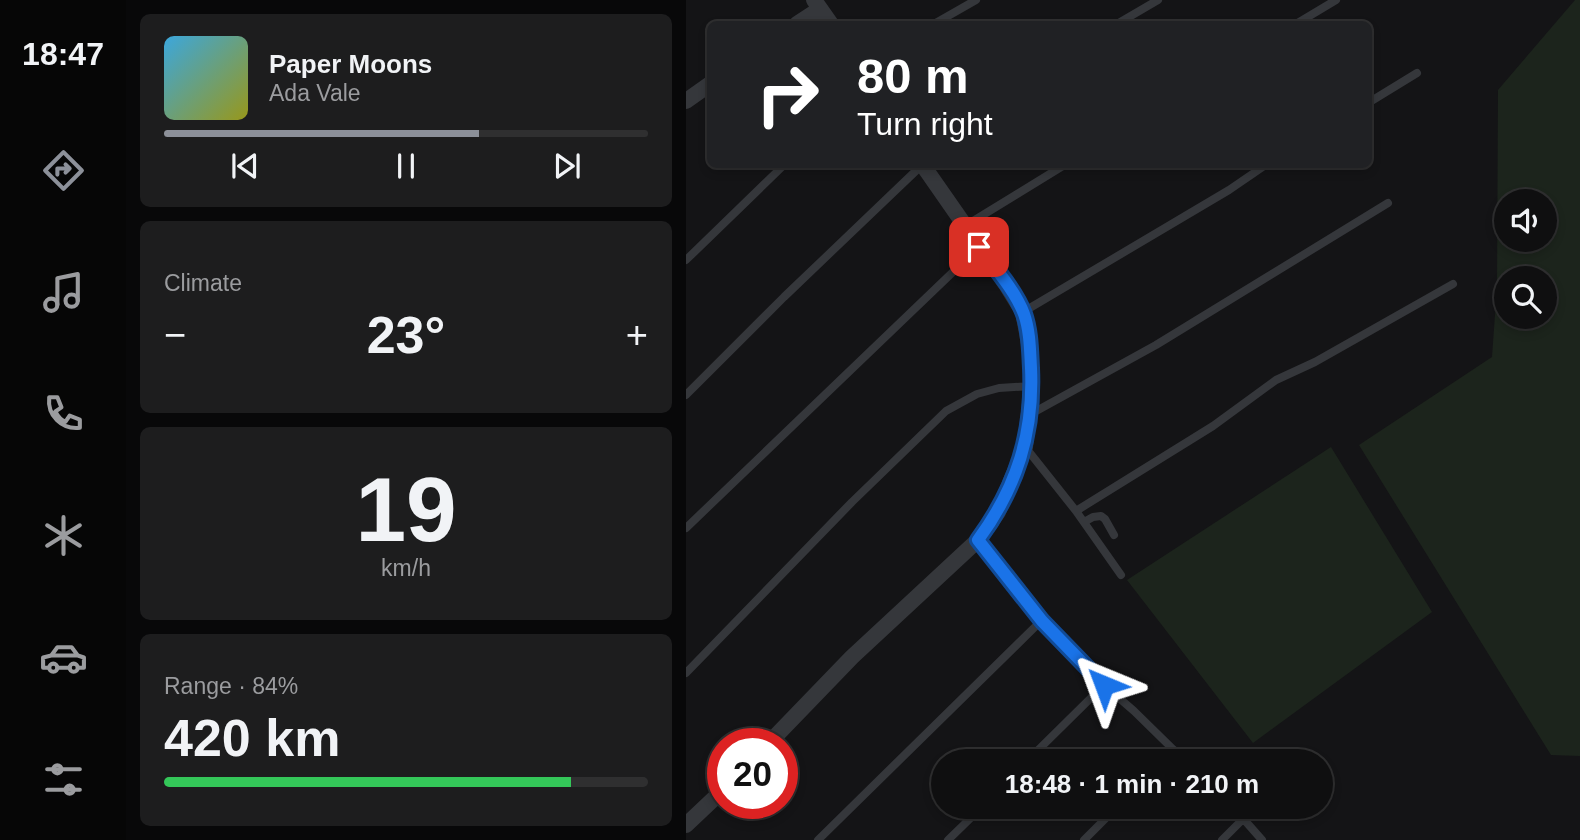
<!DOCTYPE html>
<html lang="en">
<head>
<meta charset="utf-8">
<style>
  body { margin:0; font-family:Helvetica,sans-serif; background:#1d1d1e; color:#f1f3f6; height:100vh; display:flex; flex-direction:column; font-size:26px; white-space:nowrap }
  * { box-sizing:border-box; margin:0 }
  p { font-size:23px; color:#9b9c9f }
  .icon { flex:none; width:38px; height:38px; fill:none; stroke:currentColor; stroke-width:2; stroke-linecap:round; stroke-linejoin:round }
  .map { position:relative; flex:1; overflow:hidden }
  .drawer { display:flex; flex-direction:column; gap:14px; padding:14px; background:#080809; width:560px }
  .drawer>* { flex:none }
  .guide { position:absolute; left:21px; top:21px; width:665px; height:147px; border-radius:10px; box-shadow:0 4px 10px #0003,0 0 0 2px #2f2f30; background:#202124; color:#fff; overflow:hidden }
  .controls { position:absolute; left:808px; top:189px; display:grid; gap:14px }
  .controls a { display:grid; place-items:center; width:63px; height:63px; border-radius:50%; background:#0f0f10; box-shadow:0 4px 10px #0003,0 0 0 2px #2f2f30; font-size:35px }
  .speed { position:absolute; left:21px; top:728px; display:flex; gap:14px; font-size:35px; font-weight:700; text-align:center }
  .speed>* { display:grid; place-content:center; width:91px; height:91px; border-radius:50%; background:#0f0f10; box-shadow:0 4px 10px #0003,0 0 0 2px #2f2f30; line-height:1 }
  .speed .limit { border:10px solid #d22; background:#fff; color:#111 }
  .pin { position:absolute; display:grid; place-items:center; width:60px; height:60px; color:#fff; margin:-30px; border-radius:14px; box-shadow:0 4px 10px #0006 }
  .me { position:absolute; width:77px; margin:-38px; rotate:316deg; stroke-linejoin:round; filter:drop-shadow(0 0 5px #0008) }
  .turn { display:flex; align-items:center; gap:24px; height:147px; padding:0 35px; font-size:32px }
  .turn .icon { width:91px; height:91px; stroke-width:2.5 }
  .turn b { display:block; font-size:49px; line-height:60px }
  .big { font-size:52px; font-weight:700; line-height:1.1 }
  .drawer .widget { flex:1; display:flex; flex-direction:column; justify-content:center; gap:10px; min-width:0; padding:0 24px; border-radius:10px; background:#1d1d1e }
  .drawer .dial { align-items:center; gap:0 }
  .dial b { font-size:91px; line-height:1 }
  .song { display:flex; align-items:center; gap:21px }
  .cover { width:84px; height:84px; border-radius:10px; background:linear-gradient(135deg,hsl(200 70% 55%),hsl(60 70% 35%)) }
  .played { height:7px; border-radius:4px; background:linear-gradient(90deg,#8c9099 65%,#2f2f30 65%) }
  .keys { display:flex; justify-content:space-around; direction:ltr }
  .heat { display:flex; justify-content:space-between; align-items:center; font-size:38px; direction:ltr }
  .charge { height:10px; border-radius:5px; background:linear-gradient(90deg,#34c759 84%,#2f2f30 0) }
  .trip { position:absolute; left:245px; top:749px; width:402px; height:70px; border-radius:35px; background:#0f0f10; box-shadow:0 4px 10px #0003,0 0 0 2px #2f2f30; font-weight:700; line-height:70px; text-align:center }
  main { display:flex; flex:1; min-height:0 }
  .tab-bar { display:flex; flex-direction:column; width:126px; justify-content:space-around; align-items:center; background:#060606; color:#9b9c9f }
  .tab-bar .icon { width:49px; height:49px }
  .tab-bar .current { color:#8c9099 }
  .tab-bar b { font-size:32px; color:#f1f3f6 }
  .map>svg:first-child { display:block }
</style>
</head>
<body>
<main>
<nav class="tab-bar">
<b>18:47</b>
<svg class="icon current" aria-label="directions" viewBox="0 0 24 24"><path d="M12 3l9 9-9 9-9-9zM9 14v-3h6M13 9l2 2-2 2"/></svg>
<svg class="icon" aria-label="music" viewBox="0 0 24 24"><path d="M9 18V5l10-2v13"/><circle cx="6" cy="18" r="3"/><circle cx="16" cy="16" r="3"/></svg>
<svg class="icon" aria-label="phone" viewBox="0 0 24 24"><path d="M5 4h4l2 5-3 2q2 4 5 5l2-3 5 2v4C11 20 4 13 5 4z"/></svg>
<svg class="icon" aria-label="climate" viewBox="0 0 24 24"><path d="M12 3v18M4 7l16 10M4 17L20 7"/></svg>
<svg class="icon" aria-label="car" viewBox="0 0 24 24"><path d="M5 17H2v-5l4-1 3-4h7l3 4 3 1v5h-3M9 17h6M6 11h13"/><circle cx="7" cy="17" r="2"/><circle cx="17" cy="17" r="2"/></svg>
<svg class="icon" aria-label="filters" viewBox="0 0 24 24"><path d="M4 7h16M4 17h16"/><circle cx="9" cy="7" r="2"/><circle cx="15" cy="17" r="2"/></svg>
</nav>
<section class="drawer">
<div class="widget">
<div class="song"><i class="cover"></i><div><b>Paper Moons</b><p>Ada Vale</p></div></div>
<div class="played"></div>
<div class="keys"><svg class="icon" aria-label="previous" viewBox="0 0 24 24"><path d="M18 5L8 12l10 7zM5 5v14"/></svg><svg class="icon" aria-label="pause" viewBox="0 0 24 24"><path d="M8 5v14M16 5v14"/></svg><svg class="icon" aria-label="next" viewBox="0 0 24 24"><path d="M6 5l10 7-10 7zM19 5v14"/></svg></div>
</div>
<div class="widget"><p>Climate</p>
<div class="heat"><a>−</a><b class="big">23°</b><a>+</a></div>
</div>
<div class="widget dial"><b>19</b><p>km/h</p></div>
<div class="widget"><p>Range · 84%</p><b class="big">420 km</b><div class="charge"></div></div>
</section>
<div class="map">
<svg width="894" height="840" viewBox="0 0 894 840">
  <rect width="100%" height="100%" fill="#141416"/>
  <!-- green -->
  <path fill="#1c241c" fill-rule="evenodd" d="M889 0H894V756L865 755 673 445 806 357 811 287 812 90ZM821 201H859V240H821ZM821 278H859V317H821Z
    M645 447 746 612 567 743 441 580Z"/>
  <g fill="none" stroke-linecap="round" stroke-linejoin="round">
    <!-- lane -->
    <path stroke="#35373b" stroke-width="8" d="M248 24 290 0
      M431 24 472 0
      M610 24 650 0
      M682 103 731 73
      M279 226 380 164
      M0 260 99 164
      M337 312 543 190 581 164
      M0 395 98 297 236 165
      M343 415 470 345 702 203
      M340 448 390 511 527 426 590 380 629 362 767 284
      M390 511 435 575
      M398 522 407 517 415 516 419 519 428 535
      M0 528 293 247
      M292 540 356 620 418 685 448 711 499 761
      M0 673 166 502 260 411 291 394 313 388 346 386
      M341 761 418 685
      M477 761 488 750
      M547 807 576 840
      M132 840 356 620
      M262 840 296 807
      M398 840 431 807
      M536 840 558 818"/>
    <!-- street -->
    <path stroke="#35373b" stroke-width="16" d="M128 0 145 24
      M111 24 134 9
      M0 101 24 84
      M82 744 166 657 292 540 312 512 339 447 346 386 344 349 337 312 321 286 236 164
      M0 825 37 790"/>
  </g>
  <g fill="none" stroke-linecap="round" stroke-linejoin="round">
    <!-- route casing -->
    <g stroke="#114b97" stroke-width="18">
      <path id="route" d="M293 247C308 267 329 290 338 314 344 331 344 350 345 368 348 433 331 487 292 540L356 621 418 685"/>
    </g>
    <!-- route -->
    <use href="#route" stroke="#1a73e8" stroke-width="12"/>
  </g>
</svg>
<div class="controls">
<a><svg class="icon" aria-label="sound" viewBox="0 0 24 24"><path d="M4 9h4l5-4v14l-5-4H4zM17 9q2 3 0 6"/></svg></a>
<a><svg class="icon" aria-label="search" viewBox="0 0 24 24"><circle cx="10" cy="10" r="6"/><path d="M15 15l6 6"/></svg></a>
</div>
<div class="speed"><div class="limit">20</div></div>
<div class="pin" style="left:293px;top:247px;background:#d93025"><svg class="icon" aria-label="arrive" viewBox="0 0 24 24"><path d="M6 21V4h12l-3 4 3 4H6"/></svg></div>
<svg class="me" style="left:418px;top:685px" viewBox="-20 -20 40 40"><path d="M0-17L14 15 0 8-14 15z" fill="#1a73e8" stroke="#fff" stroke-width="4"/></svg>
<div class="trip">18:48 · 1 min · 210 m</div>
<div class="guide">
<div class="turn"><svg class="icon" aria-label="right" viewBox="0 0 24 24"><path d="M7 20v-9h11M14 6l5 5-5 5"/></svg><div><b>80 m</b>Turn right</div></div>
</div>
</div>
</main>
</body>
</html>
